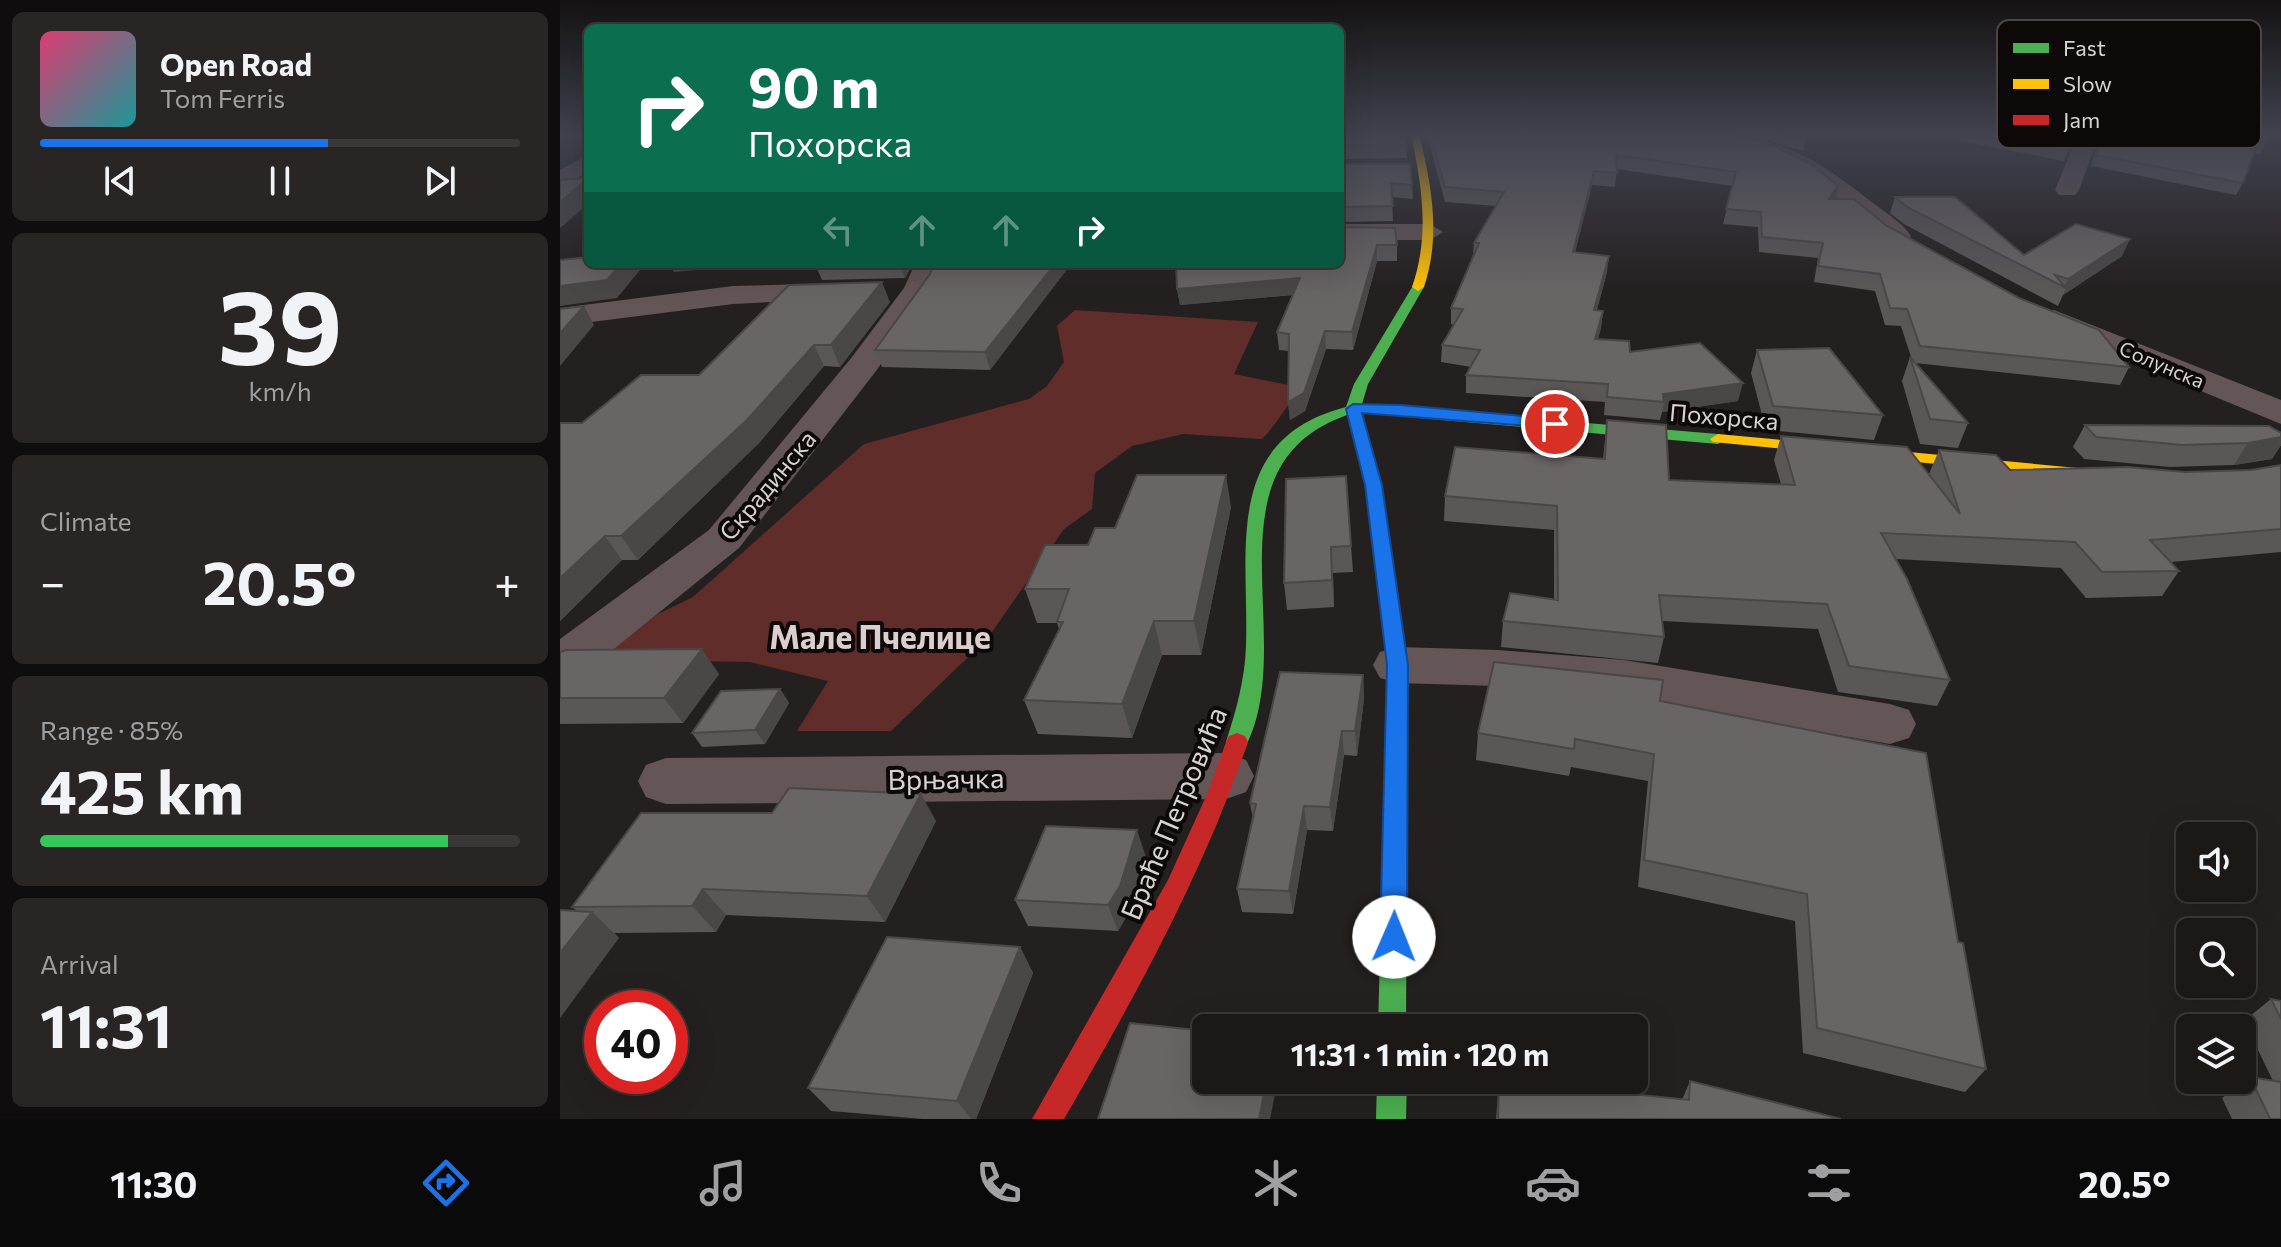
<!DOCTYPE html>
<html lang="en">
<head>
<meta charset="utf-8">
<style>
  body { margin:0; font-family:Commissioner,sans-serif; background:#292525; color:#f1f3f6; height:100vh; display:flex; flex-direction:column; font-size:30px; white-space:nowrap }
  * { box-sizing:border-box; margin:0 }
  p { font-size:26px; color:#a0a0a2 }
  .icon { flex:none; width:44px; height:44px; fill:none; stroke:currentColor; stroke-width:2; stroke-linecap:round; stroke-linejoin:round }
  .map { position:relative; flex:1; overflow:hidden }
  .panel { display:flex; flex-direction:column; gap:12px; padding:12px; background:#0f0d0d; width:560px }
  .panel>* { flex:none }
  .hud { position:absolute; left:24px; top:24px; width:760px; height:244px; border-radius:12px; box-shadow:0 8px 32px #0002,0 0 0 2px #3a3737; background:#0b6e4f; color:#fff; overflow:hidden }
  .buttons { position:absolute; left:1616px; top:822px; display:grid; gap:16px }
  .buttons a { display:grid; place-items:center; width:80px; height:80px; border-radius:12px; background:#1c1818; box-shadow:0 8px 32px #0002,0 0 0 2px #3a3737; font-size:40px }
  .speed { position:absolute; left:24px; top:990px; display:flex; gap:16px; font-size:40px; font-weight:700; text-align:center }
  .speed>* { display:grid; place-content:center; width:104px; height:104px; border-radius:50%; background:#1c1818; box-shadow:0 8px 32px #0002,0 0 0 2px #3a3737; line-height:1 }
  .speed .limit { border:12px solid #d22; background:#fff; color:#111 }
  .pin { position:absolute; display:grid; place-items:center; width:68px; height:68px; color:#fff; margin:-34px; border:4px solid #fff; border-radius:50%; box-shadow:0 2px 8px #0007 }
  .me { position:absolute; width:88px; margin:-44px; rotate:1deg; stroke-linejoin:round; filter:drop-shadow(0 0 6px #0008) }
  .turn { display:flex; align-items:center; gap:28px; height:168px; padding:0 32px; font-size:36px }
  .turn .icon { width:104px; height:104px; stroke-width:2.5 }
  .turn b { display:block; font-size:56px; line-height:68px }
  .lanes { display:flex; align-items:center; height:76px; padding:0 32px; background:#0003; justify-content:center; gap:40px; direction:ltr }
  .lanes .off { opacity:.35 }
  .big { font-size:60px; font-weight:700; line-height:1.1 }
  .panel .card { flex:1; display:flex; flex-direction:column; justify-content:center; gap:12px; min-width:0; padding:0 28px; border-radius:12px; background:#292525 }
  .panel .dial { align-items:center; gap:0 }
  .dial b { font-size:104px; line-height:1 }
  .song { display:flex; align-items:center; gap:24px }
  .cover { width:96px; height:96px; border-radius:12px; background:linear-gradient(135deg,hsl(340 70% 55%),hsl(180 70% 35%)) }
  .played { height:8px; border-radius:4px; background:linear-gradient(90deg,#1a73e8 60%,#3a3737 60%) }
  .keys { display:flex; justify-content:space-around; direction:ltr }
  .heat { display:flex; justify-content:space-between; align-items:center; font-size:44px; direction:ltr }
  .charge { height:12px; border-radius:6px; background:linear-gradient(90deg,#34c759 85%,#3a3737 0) }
  .trip { position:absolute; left:632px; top:1014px; width:456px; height:80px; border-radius:12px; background:#1c1818; box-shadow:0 8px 32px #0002,0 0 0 2px #3a3737; font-weight:700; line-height:80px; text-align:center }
  .tab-bar { display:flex; height:128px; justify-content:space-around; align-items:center; background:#0b0a0a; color:#a0a0a2 }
  .tab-bar .icon { width:56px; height:56px }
  .tab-bar .active { color:#1a73e8 }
  .tab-bar b { font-size:36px; color:#f1f3f6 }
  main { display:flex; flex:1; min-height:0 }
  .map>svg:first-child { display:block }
</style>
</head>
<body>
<main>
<section class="panel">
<div class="card">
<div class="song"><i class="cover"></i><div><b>Open Road</b><p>Tom Ferris</p></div></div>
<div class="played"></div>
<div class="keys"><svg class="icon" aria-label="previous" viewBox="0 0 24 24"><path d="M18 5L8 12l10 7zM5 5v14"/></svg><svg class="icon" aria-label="pause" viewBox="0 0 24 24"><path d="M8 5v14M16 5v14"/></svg><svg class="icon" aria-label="next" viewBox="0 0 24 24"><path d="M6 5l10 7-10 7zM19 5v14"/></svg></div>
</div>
<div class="card dial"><b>39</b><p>km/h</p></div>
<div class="card"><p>Climate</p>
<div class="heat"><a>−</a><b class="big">20.5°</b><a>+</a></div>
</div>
<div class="card"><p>Range · 85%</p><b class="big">425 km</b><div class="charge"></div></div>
<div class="card"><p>Arrival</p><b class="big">11:31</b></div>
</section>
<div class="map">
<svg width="1721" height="1119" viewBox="0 0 1721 1119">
  <rect width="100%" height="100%" fill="#252020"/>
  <!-- green -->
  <path fill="#612d2a" d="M515 310 698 322 674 374 743 388C726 404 719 422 702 439L623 434 572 446 535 473 532 509 504 529 427 639 331 731H237L268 681 190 662 40 659 98 614 133 597 304 444 469 399 487 386 504 362 497 326Z"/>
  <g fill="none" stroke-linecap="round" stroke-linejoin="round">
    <!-- street -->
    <path fill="#645656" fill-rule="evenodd" d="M1140 134C1214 134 1252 155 1309 200 1323 211 1341 221 1351 236L1347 242C1321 248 1291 210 1272 194 1233 161 1191 151 1143 138Z
      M1518 134H1539L1519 190 1515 195H1499L1495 190Z
      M28 155V172L0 187V170Z
      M780 224H870L883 232 870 240H780Z
      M355 264H383L373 289 316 371 179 548 18 678 0 683V639L149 530 292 357 344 288Z
      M280 283 290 286 295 292 290 298 173 304 0 326V308L173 286Z
      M1494 310 1721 400V424L1483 326 1479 319 1483 312Z
      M838 647 938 650 1064 660 1330 704 1349 710 1356 724 1349 738 1330 744 1064 698 938 686 838 683 820 678 813 665 820 652Z
      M666 753 686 760 694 776 686 792 666 799 106 804 86 797 78 781 86 765 106 758Z"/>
    <!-- fast -->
    <path fill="#4caf50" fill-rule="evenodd" d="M854 284 864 287 808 384 802 404 1158 434 1166 439 1158 444 801 413 821 485 848 665 846 1028H818L828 665 805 485 787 415C640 467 741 641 685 748L677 751 669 748 666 742C676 711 685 679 686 646 689 549 662 439 786 407L794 384Z
      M817 1080H847L846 1119H816Z"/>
    <!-- slow -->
    <path fill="#ffc107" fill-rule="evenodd" d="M851 134H859C872 187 881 235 864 287L858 291 852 287C870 235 862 187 851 134Z
      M1158 434 1539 470 1547 475 1539 480 1153 442 1150 439Z"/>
    <!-- jam -->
    <path fill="#c62828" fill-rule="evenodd" d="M677 733 685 736 688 742C642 876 575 997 504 1119H472L608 880 648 792 666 742 669 736Z"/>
  </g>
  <!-- wall -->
  <path fill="#5b5757" d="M780 134 846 145 847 158 780 159Z
    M867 134H1170L1278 186 1275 199 1327 226 1569 367 1560 385 1355 363 1408 423 1398 448 1360 444 1342 381 1350 357 1352 360 1341 326 1325 325 1315 291 1254 282 1258 258 1199 252 1198 227 1163 224 1172 186 1057 169 1055 187 1032 185 1015 252 1047 272 1037 310 1043 311 1041 328 1038 339 1070 352 1178 401 1102 412 1100 420 1044 415 1045 402 906 393V375L911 367 881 362 882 345 894 325 891 324V308L913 255 914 243 936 206 885 202Z
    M1187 134H1247L1243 151Z
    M1366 134H1515L1504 161Z
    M1541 134H1711L1700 154 1694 153 1683 183 1676 195 1531 166Z
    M780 164 852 185 853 199 832 197 833 221 780 222Z
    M1335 197 1464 255 1562 256 1503 295 1498 306 1344 224 1330 213Z
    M780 227 837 245V261H817L793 350 766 349 745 411 730 420 728 402 729 351 719 350 717 332 733 295 620 305 617 289 616 264H613H780Z
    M255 264H353L345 278 262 280Z
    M374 264H511L430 370 322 367 315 350 370 274Z
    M330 302 280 367 264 366 199 443 78 560H62L0 621V423H22L139 375Z
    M1197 350 1323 415 1314 440 1206 430 1191 373Z
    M1047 420 1109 480 1221 484 1214 460 1221 436 1369 474 1379 450 1450 470 1625 472 1691 470 1721 465V552L1611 562 1619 571 1602 596 1526 598 1501 568 1336 559 1390 680 1377 706 1278 692 1258 629 1102 621 1104 637 1098 663 941 647 943 621 994 600V530L884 521 885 496 1043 459Z
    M1525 425 1721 433V445L1712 459 1674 465 1610 467 1524 459 1513 447Z
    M786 476 793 572 773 573 774 607 727 610 724 583Z
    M671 507 641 655H602L572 738 478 734 464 700 499 629 497 623H477L465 589 555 528Z
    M0 652 159 674 123 723 0 724Z
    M803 675 804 699 797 756 784 755 773 831 747 830 733 914 682 912 677 889 693 819 690 803Z
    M220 689 229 703 205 744 142 747 132 733Z
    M1100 701 1398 942 1426 1069 1405 1092 1243 1053 1235 921 1078 887 1088 781 1011 767 1009 776 916 760 918 733Z
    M376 821 325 922 166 915 156 932 54 933 59 938 17 911 12 907Z
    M586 857 569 912 558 931 468 926 455 900Z
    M460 947 473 973 416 1119H363L271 1111 248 1088Z
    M1711 999 1721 1001V1119H1672L1662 1098 1690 1077 1713 1081 1684 1021Z
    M939 1080 1122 1100 1130 1081 1281 1119H936Z"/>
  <!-- shaded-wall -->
  <path fill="#4a4747" d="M1034 171 1032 185 1011 268 1013 252Z
    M28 178V204L0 228V202Z
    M1278 186 1275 201 1269 199Z
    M1570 239 1562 256 1503 295 1506 288 1504 287 1508 279Z
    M817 245V261L793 350 792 332Z
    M1049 256 1047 272 1032 327 1034 310Z
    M61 264H77L80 270 57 298 0 306V286Z
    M110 264H202L114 272Z
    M340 264H353L345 278Z
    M495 264H511L430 370 425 352Z
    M740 278 742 294 620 305 617 289Z
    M322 282 330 302 280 367 271 345Z
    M24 306 34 325 0 366V333Z
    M1043 311 1041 328 1033 356 1035 339Z
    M765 331 766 349 745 411 730 420 728 402Z
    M254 345 264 366 199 443 78 560 61 536Z
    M1183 383 1178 401 1102 412 1104 402 1103 394Z
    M1721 437V445L1712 459 1674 465 1688 443Z
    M666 475 671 507 641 655 634 621Z
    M45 536 62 560 0 621V578Z
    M771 547 773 573 774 607 772 580Z
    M594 621 602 655 572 738 562 704Z
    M142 649 159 674 123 723 104 698Z
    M803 675 804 699 797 756 795 731Z
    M220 689 229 703 205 744 195 730Z
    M782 731 784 755 773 831 770 807Z
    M361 794 376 821 325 922 307 896Z
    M744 806 747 830 733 914 729 891Z
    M577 830 586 857 569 912 558 931 548 905Z
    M143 889 166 915 156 932 132 906Z
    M32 912 59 938 0 1018V953Z
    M460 947 473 973 416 1119H411L397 1101Z
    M707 1080H718L710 1119H699Z"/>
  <!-- building -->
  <path fill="#6a6565" stroke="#4a4747" stroke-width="2" d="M780 134H845L846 145H780Z
    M870 134H1170L1214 146 1251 164 1278 186 1269 199H1294L1327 226 1459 298 1539 330 1569 367 1360 346 1347 309 1330 308 1320 274 1258 266 1263 243 1202 237 1201 212 1166 209 1176 172 1056 155 1057 173 1034 171 1013 252 1049 256 1034 310 1043 311 1035 339 1069 341 1070 352 1140 343 1183 383 1103 394 1104 402 1047 397 1048 384 906 375 920 350 882 345 903 309 891 308 919 243H914L944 192 885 187Z
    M1234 134H1247L1246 138Z
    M1427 134H1515L1508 150Z
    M1543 134H1710L1706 143 1698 142 1683 183 1536 155Z
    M780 164H850L852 185 831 183 833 206 780 207Z
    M28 178 0 202V180Z
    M1335 197H1395L1464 255 1516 224 1570 239 1508 279 1495 275 1506 288 1349 208Z
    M780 227 835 228 837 245H817L792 332 765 331 744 393 728 402 729 334 717 332 740 278 617 289 616 264H780Z
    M28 257V264H61L47 280 0 286V260Z
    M374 264H495L425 352 315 350 370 274Z
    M322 282 271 345H254L187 420 61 536H45L0 578V423H22L81 375H139L229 285Z
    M24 306 0 333V309Z
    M1269 348 1323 415 1213 406 1197 350Z
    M1350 357 1408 423 1370 419Z
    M1047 420 1106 425 1109 480 1235 485 1221 436 1347 447 1400 514 1379 450 1436 455 1450 470 1568 467 1625 472 1691 470 1721 465V529L1590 540 1619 571 1542 572 1515 542 1321 533 1347 579 1390 680 1289 666 1267 604 1099 595 1104 637 943 621 950 593 998 600 997 506 885 496 895 447 1045 459Z
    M1525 425 1709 426 1721 433V437L1688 443 1623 445 1536 437Z
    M577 475H666L634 621H594L562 704 464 700 503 622H497L509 589H465L485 545H528L535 528H555Z
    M786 476 791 546 771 547 772 580 724 583 726 479Z
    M142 649 104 698H0V652L6 650Z
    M934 662 1103 680 1100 701 1366 753 1398 942 1403 943 1426 1069 1257 1028 1247 894 1084 860 1094 754 1015 739 1014 749 918 733Z
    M720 672 803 675 795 731H782L770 807 744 806 729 891 677 889 696 804 690 803Z
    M220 689 195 730 132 733 161 691Z
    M229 788 361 794 307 896 143 889 132 906 12 907 81 813H212Z
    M486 826 577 830 560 886 548 905 455 900Z
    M0 910 32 912 0 953Z
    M327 937 460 947 397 1101 248 1088Z
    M1711 999 1721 1001V1019Z
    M570 1023 646 1031V1080H707L699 1119H538Z
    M1690 1077 1721 1082V1119H1710Z
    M939 1080 1129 1100 1130 1081 1281 1119H938Z"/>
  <!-- sky -->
  <linearGradient id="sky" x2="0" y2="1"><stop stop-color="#141212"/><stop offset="0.46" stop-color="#40424e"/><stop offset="1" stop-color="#40424e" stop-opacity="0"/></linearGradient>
  <rect width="1721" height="291" fill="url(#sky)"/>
  <!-- route -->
  <path fill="#1a73e8" stroke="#114b97" stroke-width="2" d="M793 404 841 405 995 419 1002 424 995 428 802 413 822 485 848 665 847 937 843 946 834 950 824 946 820 937 827 665 805 485 786 409Z"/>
  <g text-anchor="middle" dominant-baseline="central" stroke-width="8" stroke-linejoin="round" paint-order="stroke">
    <!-- far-street labels -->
    <g font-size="20" fill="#d9d2d2" stroke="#0e0909">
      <text transform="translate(1602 364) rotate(23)">Солунска</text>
    </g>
    <!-- street labels -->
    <g font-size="24" fill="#d9d2d2" stroke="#0e0909">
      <text transform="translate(1164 416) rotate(5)">Похорска</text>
      <text transform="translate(207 485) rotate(-50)">Скрадинска</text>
    </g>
    <!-- near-street labels -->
    <g font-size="28" fill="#d9d2d2" stroke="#0e0909">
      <text transform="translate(386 778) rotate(-1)">Врњачка</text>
      <text transform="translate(613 813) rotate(-67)">Браће Петровића</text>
    </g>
    <!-- district labels -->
    <g font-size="32" font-weight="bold" fill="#dccecd" stroke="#0e0909">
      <text x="320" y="636">Мале Пчелице</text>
    </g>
  </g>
  <!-- legend -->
  <rect x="1437" y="20" width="264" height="128" rx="12" fill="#0e0909" stroke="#4b4545" stroke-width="2"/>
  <rect x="1453" y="43" width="36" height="10" fill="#4caf50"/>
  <rect x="1453" y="79" width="36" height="10" fill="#ffc107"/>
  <rect x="1453" y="115" width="36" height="10" fill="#c62828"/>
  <g font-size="22" fill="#d9d2d2">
    <text x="1503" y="56">Fast</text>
    <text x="1503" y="92">Slow</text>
    <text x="1503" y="128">Jam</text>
  </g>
</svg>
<div class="buttons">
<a><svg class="icon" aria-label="sound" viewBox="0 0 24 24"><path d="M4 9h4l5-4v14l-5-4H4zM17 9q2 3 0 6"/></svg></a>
<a><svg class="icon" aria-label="search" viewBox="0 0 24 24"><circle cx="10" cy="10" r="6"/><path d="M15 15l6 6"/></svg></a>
<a><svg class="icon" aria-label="layers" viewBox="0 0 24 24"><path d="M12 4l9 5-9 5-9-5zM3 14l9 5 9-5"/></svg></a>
</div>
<div class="speed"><div class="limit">40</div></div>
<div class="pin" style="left:995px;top:424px;background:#d93025"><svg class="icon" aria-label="arrive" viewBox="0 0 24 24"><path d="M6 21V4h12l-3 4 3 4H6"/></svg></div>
<svg class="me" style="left:834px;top:937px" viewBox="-20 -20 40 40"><circle r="19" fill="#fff"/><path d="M0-13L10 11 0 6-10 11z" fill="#1a73e8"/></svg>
<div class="trip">11:31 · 1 min · 120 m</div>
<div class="hud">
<div class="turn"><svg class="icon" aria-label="right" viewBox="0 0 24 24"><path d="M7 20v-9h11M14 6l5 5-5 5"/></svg><div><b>90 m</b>Похорска</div></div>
<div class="lanes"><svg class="icon off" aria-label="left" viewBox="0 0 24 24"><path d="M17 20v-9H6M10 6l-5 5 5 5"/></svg><svg class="icon off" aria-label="ahead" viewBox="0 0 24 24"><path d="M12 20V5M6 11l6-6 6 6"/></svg><svg class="icon off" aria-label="ahead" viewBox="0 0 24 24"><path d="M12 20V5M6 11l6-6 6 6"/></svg><svg class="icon" aria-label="right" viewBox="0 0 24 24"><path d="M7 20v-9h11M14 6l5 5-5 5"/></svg></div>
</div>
</div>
</main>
<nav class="tab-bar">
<b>11:30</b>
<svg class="icon active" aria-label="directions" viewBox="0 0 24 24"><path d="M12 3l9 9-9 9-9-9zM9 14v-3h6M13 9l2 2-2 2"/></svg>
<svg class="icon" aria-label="music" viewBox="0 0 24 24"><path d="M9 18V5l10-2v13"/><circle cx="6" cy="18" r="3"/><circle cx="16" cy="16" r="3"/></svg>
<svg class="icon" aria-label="phone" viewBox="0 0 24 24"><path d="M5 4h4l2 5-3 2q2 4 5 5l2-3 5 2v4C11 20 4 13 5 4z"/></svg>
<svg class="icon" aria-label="climate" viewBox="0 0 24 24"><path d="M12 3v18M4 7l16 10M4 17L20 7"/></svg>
<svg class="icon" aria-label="car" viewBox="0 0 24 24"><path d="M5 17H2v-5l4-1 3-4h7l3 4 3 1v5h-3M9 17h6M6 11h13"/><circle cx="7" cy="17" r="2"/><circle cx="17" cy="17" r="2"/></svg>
<svg class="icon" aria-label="filters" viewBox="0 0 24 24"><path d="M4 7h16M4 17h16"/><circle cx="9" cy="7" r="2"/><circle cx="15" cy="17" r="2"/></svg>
<b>20.5°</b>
</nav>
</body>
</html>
